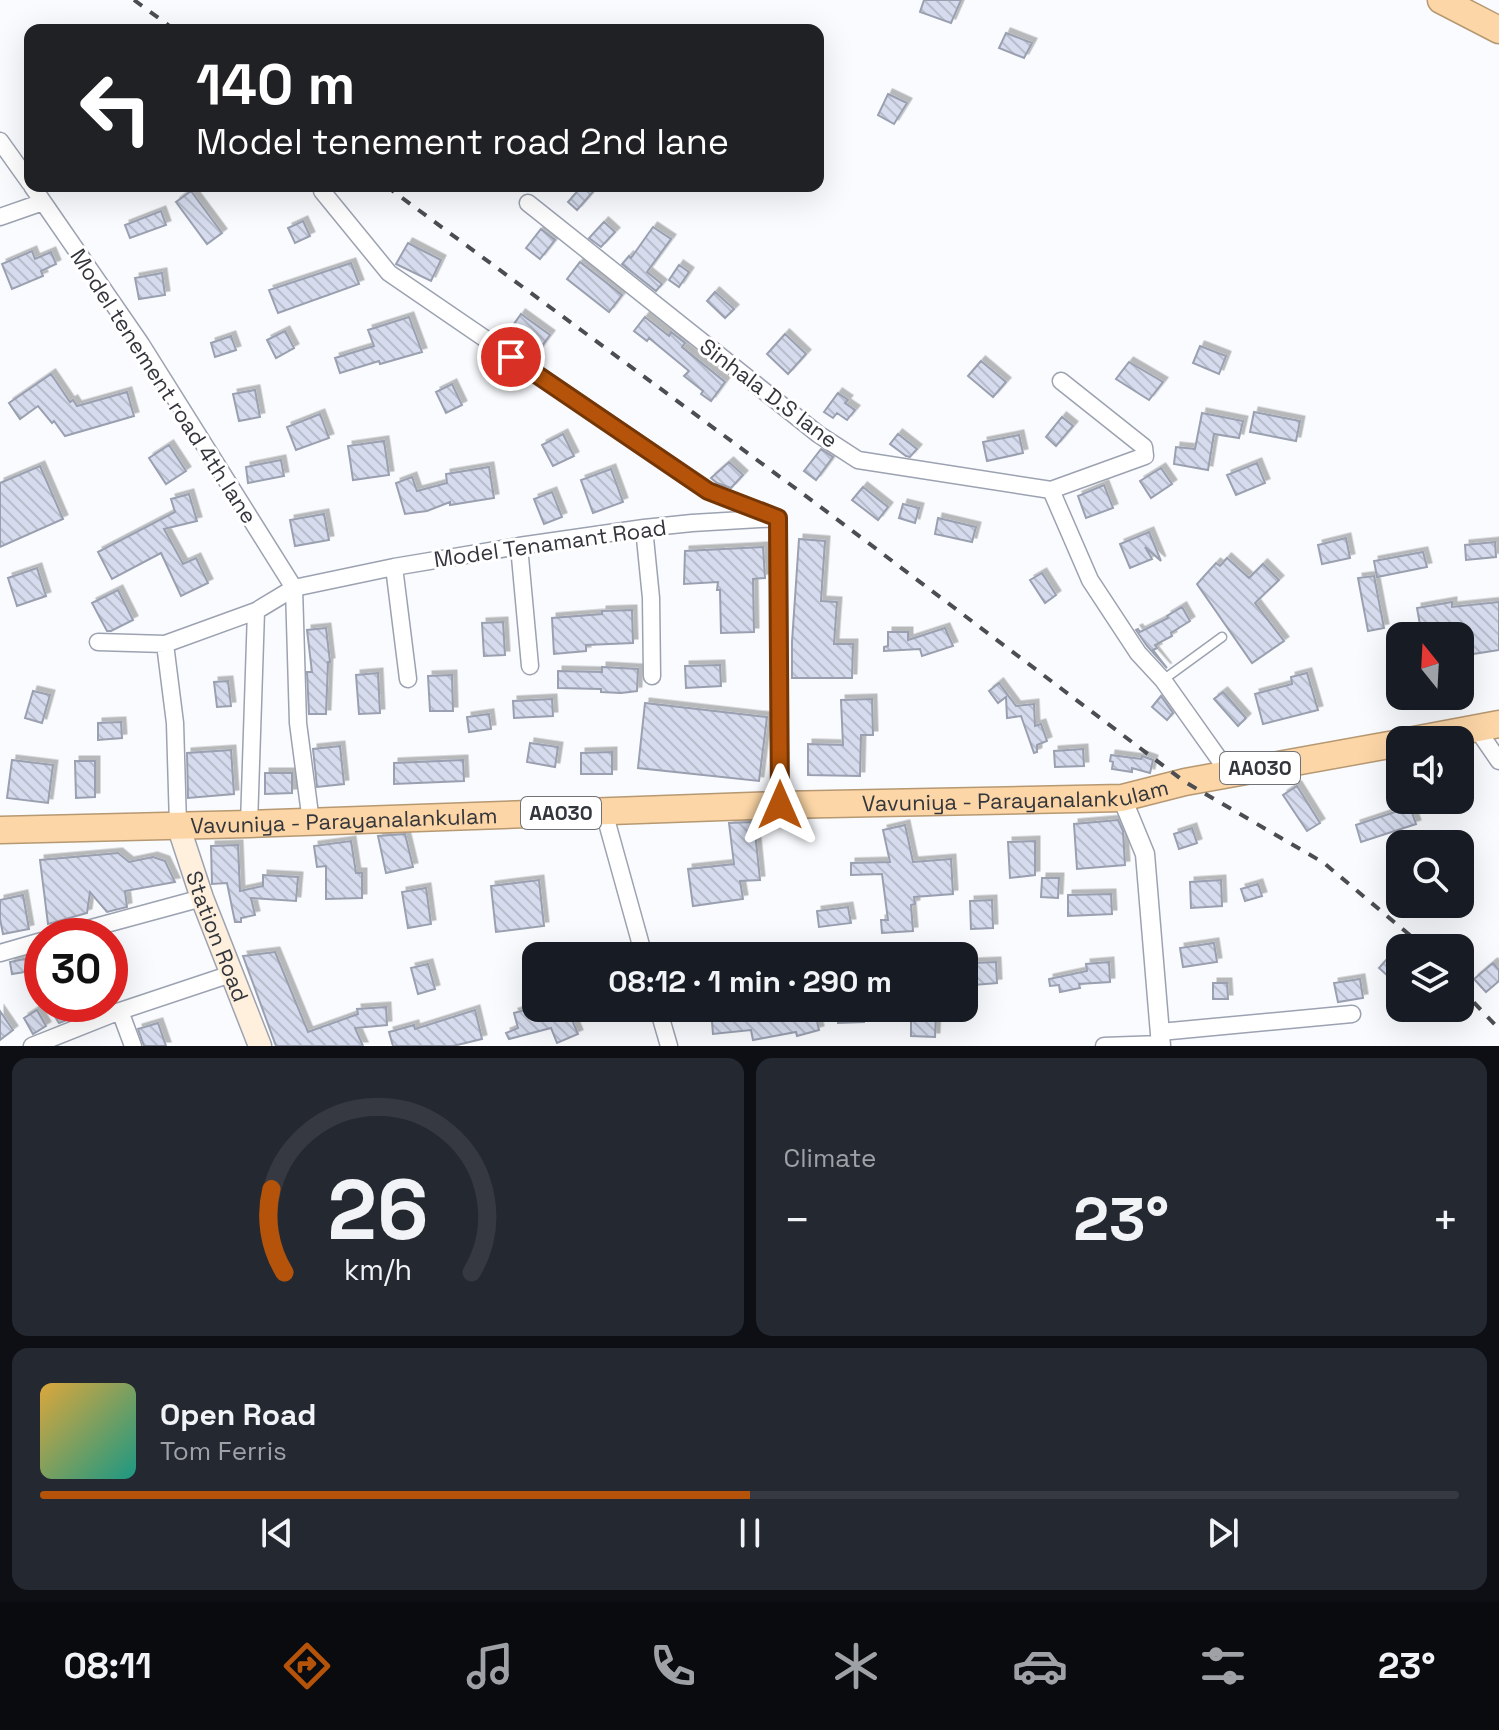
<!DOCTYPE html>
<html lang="en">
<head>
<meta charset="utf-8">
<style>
  body { margin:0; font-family:"Space Grotesk",sans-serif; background:#242831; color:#f1f3f6; height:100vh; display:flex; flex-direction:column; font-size:30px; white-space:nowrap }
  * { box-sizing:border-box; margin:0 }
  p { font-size:26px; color:#9ea1a6 }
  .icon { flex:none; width:44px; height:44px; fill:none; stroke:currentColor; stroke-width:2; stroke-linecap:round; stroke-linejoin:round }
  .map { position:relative; height:1046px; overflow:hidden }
  .side { display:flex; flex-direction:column; gap:12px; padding:12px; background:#0d0f14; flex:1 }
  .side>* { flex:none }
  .banner { position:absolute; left:24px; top:24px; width:800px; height:168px; border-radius:16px; box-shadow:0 8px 32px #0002; background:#202124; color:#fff; overflow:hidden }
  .needle { width:52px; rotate:342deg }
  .fabs { position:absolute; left:1386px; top:622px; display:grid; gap:16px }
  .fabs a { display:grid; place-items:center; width:88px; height:88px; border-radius:16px; background:#171b24; box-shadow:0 8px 32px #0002; font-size:40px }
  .speed { position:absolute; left:24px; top:918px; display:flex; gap:16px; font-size:40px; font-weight:700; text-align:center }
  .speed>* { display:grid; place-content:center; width:104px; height:104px; border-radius:50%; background:#171b24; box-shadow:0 8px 32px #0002; line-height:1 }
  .speed .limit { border:12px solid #d22; background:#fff; color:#111 }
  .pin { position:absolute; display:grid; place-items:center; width:68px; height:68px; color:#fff; margin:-34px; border:4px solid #fff; border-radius:50%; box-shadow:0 2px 8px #0007 }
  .me { position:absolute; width:88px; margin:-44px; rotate:0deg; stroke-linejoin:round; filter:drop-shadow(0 0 6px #0008) }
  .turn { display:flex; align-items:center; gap:28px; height:168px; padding:0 40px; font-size:36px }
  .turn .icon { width:104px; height:104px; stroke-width:2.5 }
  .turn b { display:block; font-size:56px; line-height:68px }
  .big { font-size:60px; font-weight:700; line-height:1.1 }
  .side .card { flex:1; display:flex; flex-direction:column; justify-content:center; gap:12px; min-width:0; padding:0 28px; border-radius:16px; background:#242831 }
  .side .dial { align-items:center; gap:0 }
  .dial svg { height:208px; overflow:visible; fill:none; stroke:#363941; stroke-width:7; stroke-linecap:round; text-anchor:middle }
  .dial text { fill:#f1f3f6; stroke:none }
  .song { display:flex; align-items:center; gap:24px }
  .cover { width:96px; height:96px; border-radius:12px; background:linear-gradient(135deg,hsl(40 70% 55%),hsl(170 70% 35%)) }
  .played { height:8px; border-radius:4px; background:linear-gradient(90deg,#b45309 50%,#363941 50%) }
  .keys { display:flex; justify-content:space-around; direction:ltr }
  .heat { display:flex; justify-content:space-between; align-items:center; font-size:44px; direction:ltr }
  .side .tiles { flex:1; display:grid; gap:12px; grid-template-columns:1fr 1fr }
  .card:last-child { grid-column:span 2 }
  .trip { position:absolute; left:522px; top:942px; width:456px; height:80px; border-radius:16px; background:#171b24; box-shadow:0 8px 32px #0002; font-weight:700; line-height:80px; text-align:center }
  .dock { display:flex; height:128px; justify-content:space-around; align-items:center; background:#090b0e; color:#9ea1a6 }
  .dock .icon { width:56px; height:56px }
  .dock .on { color:#b45309 }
  .dock b { font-size:36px; color:#f1f3f6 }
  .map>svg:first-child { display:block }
</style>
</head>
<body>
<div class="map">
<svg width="1499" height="1046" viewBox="0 0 1499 1046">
  <defs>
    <pattern id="building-back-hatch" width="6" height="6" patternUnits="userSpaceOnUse" patternTransform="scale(2)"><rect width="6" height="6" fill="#d6dced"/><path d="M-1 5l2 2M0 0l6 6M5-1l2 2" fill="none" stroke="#b8bdcc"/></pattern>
    <filter id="shadow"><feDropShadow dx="4.5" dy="-4.5" stdDeviation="0" flood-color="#0004"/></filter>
  </defs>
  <rect width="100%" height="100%" fill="#f9fbfe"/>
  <!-- building -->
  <path fill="url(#building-back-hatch)" stroke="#9aa0b0" stroke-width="2" filter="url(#shadow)" d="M924 0H961L951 23 920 12Z
    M1006 33 1032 43 1024 58 999 48Z
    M888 94 907 103 894 124 878 115Z
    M582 186H598L577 210 568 202Z
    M191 191 222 233 207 244 176 202Z
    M161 211 166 225 130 238 125 225Z
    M303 221 310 236 295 243 288 228Z
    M604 222 615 232 601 247 589 238Z
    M653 227 671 239 647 272 662 284 656 291 622 264 629 256 631 258Z
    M541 229 555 240 540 259 526 248Z
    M408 243 441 260 431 281 396 264Z
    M32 251 35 259 51 252 56 264 41 271 43 276 12 289 2 264Z
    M580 262 622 295 609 312 567 279Z
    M351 263 359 284 278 313 269 290Z
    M679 265 689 272 679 287 669 280Z
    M162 273 165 295 139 299 135 278Z
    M715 292 734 309 725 318 707 301Z
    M521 314 550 335 536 354 507 334Z
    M409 317 422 352 380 364 379 361 340 373 335 358 374 346 368 330Z
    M645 317 669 336 671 332 685 343 682 347 725 382 711 401 701 394 703 391 684 376 689 371 649 338 647 341 634 331Z
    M285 331 294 348 276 358 267 340Z
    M785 334 806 354 788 374 767 354Z
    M231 336 236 350 215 357 211 343Z
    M1200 346 1226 356 1219 374 1193 363Z
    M981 361 1006 382 993 397 968 376Z
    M1129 362 1163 382 1149 400 1116 379Z
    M51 374 70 402 73 400 77 406 127 392 134 416 65 436 54 421 52 423 38 406 20 419 9 403Z
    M452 384 462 405 446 413 436 392Z
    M255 390 260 417 239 421 233 394Z
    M838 393 848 400 845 403 855 410 847 420 837 413 833 418 824 412Z
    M1254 412 1300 421 1296 441 1250 432Z
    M1202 413 1243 421 1239 438 1214 434 1208 470 1174 464 1176 447 1195 449Z
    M320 414 329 438 296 450 287 427Z
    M1062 417 1073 426 1056 446 1046 437Z
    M563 434 574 456 553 466 542 445Z
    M898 434 917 449 910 457 906 456 890 444Z
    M1019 435 1023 453 987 461 983 442Z
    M384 441 389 475 353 480 348 446Z
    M169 445 186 471 166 484 149 458Z
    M821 449 833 457 816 480 804 471Z
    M281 460 284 476 248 483 246 467Z
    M729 462 743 475 731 488 717 483 711 478Z
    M1257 463 1265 483 1236 495 1227 475Z
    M40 466 63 519 0 547V483Z
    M489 467 494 498 450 505V502L427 511 405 514 396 483 412 477 417 491 447 483 446 474Z
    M1161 468 1172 484 1151 498 1140 481Z
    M611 469 623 502 593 513 581 480Z
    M1104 485 1113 508 1086 518 1078 496Z
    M863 487 888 507 878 520 852 500Z
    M552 492 562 517 544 524 534 499Z
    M189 494 197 521 164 529 183 564 196 558 208 583 181 596 161 553 112 579 98 552 175 512 171 499Z
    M903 504 919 508 915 523 899 518Z
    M324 514 329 540 295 546 290 520Z
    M938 518 976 527 972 542 935 534Z
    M1149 532 1161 561 1145 547 1152 559 1130 568 1120 544Z
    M1346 538 1350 558 1322 564 1318 545Z
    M799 539 825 541 821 601 837 602 834 644H853L852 678H792V642Z
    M1495 542 1496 557 1466 560 1465 545Z
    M763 547 765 578 753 579 754 632 721 633 720 590H717L718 582 684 584 685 551Z
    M1423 552 1427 567 1377 577 1374 561Z
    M1227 558 1249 578 1263 564 1279 580 1255 603 1284 641 1252 663 1197 584 1216 563 1220 566Z
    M37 568 46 596 17 606 8 578Z
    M1042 573 1056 595 1045 603 1030 580Z
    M1374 576 1384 628 1368 631 1358 578Z
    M118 590 133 620 111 631H107L92 603Z
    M1452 602V607L1499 602V650L1460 656V632L1422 636 1417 608Z
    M1182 607 1190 621 1171 633 1172 636 1155 645 1157 648 1153 650 1167 668 1147 646 1136 630 1138 629 1140 632 1168 618 1167 616Z
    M632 610 633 643 586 645V651L554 654 552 618 602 614V611Z
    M503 622 505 655 484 656 482 623Z
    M326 628 330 662H328L326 714H309L307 672H312L307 630Z
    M945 628 953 646 922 656 920 649 884 651V647L888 646V632H908V640Z
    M720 665 721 686 686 688 685 666Z
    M602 667 638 669 637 691 621 693 601 692V689L558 688V671L602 672Z
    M378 673 380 713 359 714 356 675Z
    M1307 673 1318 710 1263 724 1255 694 1292 684 1291 677Z
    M452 675 453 711H430L428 676Z
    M228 681 231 706 217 707 214 682Z
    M999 683 1016 706 1034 704 1035 726 1041 724 1047 741 1037 745V752L1034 753 1021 716 1007 718 1006 697 998 703 989 691Z
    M33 691 50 695 42 723 25 718Z
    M1223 692 1246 718 1238 726 1214 699Z
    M1161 696 1173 713 1167 720 1152 707Z
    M552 699 553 716 514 718 513 701Z
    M872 699 873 735H861L860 776 808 775V744L843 745 841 700Z
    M645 703 767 717 759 781 638 768Z
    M489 714 491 729 469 732 467 717Z
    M121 722 122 738 98 740V723Z
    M530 743 558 747 555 767 527 762Z
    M340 746 344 784 317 787 313 749Z
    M1083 749 1084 766 1055 767 1054 751Z
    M231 750 234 794 188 798 187 753Z
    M612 752V774H581V753Z
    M1111 755 1141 759 1142 756 1153 760 1150 773 1132 768V772L1112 769 1113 762 1110 761Z
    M12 760 53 765 48 803 7 798Z
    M463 760 464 781 394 784V763Z
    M75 761H95V797L76 798Z
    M265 773H292V793L265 794Z
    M1297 786 1320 823 1307 831 1283 795Z
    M1410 807 1416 824 1361 842 1356 825Z
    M1118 820 1123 831 1125 865 1077 869 1074 824Z
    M754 822 760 880 740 881 743 899 693 906 688 869 734 864 729 823Z
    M905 825 913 862 951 859 953 894 914 897 915 904 911 905 913 931 882 933 881 920H888L882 874 851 875V863L890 862 883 830Z
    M1192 828 1197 843 1179 849 1174 834Z
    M405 834 413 867 386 873 378 836Z
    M351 841 356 873H362V898L326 899V866L317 867 314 846Z
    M1035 841V875L1010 878 1008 842Z
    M238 845 240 891 263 886V875L298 877 296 901 251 898 255 915 241 918V922H235L227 883 212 884 211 846Z
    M118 853 129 862 153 857 165 861 175 882 125 891 127 907 107 912 90 892 87 913 48 924 40 860Z
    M1042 878H1059L1058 898 1041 897Z
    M539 880 544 926 496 932 491 886Z
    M1221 880 1222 906 1191 908 1190 882Z
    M1258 884 1262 896 1245 901 1241 889Z
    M426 888 431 924 408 928 402 892Z
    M1111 894 1112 914 1068 916V895Z
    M23 895 29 929 3 934 0 919V900Z
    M992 900 993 928 971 929 970 901Z
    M848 907 851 923 819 927 817 911Z
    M1214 943 1217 962 1183 967 1180 948Z
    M275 952 308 1032 358 1014 357 1009 386 1007 387 1025 355 1028 363 1046H276L243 956Z
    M34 957 37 970 12 974 10 962Z
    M1388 958 1400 969V987L1379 968Z
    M996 962 997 983 974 985 973 963Z
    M1109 962 1110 982 1079 984 1080 988 1060 992 1059 985 1050 986 1049 979 1087 971 1086 964Z
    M1493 963 1499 970V981L1486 992 1474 979Z
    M428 964 435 989 418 994 411 968Z
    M1360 979 1363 998 1338 1002 1334 983Z
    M1213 983H1227L1228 999H1213Z
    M64 1004H66L75 1017 59 1023 52 1012Z
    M532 1008 535 1020 567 1008 578 1034 557 1043 551 1028 509 1039 506 1033 518 1028 514 1013Z
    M720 1008H814L819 1030 797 1036 796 1032 753 1040 751 1030 713 1034 711 1009Z
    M838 1008H864V1022L838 1023Z
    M37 1010 46 1026 33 1034 24 1018Z
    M475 1010 482 1039 453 1046H393L389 1032 414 1025 415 1029Z
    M0 1011 13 1030 0 1040Z
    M911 1014 936 1015 935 1037 911 1036Z
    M158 1023 166 1046H144L138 1029Z"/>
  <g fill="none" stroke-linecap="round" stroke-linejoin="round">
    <!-- service casing -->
    <g stroke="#9ca2b1" stroke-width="11">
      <path id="service" d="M1163 680 1222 637"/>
    </g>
    <!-- minor casing -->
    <g stroke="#9ca2b1" stroke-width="19">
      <path id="minor" d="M0 141 30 183
        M32 186 141 344 294 588 298 723 311 822
        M322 191 389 273 708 491 770 515
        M528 203 818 434 858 460 1051 490 1090 580 1138 653 1163 680 1229 773
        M0 217 43 202
        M1051 490 1145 456 1144 447 1061 381
        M644 528 651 598 652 676
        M519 546 530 666
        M394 567 408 679
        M98 642 165 644
        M1477 729 1499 761
        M604 812 644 956
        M249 824 256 611 294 588 394 567 519 546 644 528 692 523 778 518 780 805
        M178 825 175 723 165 644 256 611
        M62 936 202 898
        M0 953 42 941
        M658 1008 669 1046
        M120 1011 133 1046
        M1160 1032 1352 1014
        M32 1046 120 1011 231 974
        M1104 1046 1161 1044"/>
    </g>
    <!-- tertiary casing -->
    <g stroke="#9ca2b1" stroke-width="21">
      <path id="tertiary" d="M1122 798 1145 854 1161 1046"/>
    </g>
    <!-- secondary casing -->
    <g stroke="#9ca2b1" stroke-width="25">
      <g id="secondary">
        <path id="s1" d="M178 825 202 898 260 1046"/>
      </g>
    </g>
    <!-- trunk casing -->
    <g stroke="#b69872" stroke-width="29">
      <g id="trunk">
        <path d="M1441 0 1499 30"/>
        <path d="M1414 740 1499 724"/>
        <path id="s2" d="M0 830 249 824 780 805 1122 798 1185 782 1400 743"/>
      </g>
    </g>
    <!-- service -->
    <use href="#service" stroke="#fff" stroke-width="8"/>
    <!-- minor -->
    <use href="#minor" stroke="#fff" stroke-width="16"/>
    <!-- tertiary -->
    <use href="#tertiary" stroke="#fff" stroke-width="18"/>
    <!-- secondary -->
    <use href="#secondary" stroke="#fef0dd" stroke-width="22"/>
    <!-- trunk -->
    <use href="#trunk" stroke="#fcd6a6" stroke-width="26"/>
    <!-- rail -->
    <path stroke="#4b4d53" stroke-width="4" stroke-dasharray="10 10" stroke-linecap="butt" d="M134 0 175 30
      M386 186 818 505 1185 782 1324 863 1412 937 1423 948
      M1460 988 1499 1029"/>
  </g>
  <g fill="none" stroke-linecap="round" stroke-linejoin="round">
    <!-- route casing -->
    <g stroke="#753606" stroke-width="20">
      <path id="route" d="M511 357 708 491 778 518 780 805"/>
    </g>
    <!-- route -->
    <use href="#route" stroke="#b45309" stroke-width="14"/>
  </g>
  <g text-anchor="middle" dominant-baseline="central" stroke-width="6" stroke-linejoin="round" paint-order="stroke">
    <!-- shield labels -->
    <g fill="#fff" stroke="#707276" stroke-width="2">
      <rect x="1220" y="752" width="80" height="32" rx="6"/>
      <rect x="521" y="797" width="80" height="32" rx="6"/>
    </g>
    <g font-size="20" font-weight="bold" fill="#33363c">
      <text x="1260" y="768">AA030</text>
      <text x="561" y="813">AA030</text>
    </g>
    <!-- street labels -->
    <g font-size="22" fill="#33363c" stroke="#fff">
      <text transform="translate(164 386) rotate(57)">Model tenement road 4th lane</text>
      <text transform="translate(769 393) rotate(37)">Sinhala D.S lane</text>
      <text transform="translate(550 543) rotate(-8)">Model Tenamant Road</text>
      <text stroke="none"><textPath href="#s2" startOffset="1016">Vavuniya - Parayanalankulam</textPath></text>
      <text stroke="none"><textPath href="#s2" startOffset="344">Vavuniya - Parayanalankulam</textPath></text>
      <text stroke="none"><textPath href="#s1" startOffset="118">Station Road</textPath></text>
    </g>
  </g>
</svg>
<div class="fabs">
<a><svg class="needle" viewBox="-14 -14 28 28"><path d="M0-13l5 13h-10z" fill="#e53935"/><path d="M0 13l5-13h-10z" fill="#9ea1a6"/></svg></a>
<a><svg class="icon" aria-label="sound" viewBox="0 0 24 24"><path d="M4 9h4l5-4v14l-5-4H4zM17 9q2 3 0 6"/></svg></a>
<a><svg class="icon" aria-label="search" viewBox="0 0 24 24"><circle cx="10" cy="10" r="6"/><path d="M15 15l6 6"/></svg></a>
<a><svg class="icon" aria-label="layers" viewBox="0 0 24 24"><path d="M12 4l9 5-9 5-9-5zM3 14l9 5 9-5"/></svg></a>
</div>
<div class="speed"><div class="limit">30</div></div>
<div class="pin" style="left:511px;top:357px;background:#d93025"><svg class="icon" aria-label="arrive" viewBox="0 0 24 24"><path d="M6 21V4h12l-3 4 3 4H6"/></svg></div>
<svg class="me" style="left:780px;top:805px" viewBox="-20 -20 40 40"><path d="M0-17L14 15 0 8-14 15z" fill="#b45309" stroke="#fff" stroke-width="4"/></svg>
<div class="trip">08:12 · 1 min · 290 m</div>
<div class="banner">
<div class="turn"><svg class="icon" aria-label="left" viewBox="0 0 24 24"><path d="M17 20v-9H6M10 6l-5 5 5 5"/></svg><div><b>140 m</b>Model tenement road 2nd lane</div></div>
</div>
</div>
<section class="side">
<div class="tiles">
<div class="card dial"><svg viewBox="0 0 100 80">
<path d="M14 69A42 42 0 1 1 86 69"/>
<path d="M14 69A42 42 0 0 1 9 37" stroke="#b45309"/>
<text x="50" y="56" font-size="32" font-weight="700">26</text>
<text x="50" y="72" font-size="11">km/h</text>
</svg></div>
<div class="card"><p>Climate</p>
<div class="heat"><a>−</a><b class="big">23°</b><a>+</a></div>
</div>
<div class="card">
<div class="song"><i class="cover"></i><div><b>Open Road</b><p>Tom Ferris</p></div></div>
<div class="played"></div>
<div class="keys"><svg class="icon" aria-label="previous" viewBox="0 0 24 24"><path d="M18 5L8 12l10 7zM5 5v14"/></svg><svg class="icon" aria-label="pause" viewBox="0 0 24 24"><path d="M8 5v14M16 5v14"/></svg><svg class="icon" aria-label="next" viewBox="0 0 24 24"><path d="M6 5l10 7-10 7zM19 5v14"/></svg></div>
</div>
</div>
</section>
<nav class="dock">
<b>08:11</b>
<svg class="icon on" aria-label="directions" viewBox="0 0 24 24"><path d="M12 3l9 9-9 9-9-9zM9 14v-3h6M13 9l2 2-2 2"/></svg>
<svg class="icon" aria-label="music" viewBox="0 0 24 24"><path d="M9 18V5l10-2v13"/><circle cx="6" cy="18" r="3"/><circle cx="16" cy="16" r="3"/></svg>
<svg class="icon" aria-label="phone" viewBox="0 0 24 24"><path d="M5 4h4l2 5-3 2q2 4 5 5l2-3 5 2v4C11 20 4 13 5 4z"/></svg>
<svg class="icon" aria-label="climate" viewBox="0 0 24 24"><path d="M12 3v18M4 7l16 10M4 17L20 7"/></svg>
<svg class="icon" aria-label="car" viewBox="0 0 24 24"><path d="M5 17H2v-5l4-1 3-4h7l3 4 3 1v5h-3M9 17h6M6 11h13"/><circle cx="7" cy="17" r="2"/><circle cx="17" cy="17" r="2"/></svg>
<svg class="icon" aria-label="filters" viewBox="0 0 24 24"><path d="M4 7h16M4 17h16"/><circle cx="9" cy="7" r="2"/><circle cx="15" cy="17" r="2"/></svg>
<b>23°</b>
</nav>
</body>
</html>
